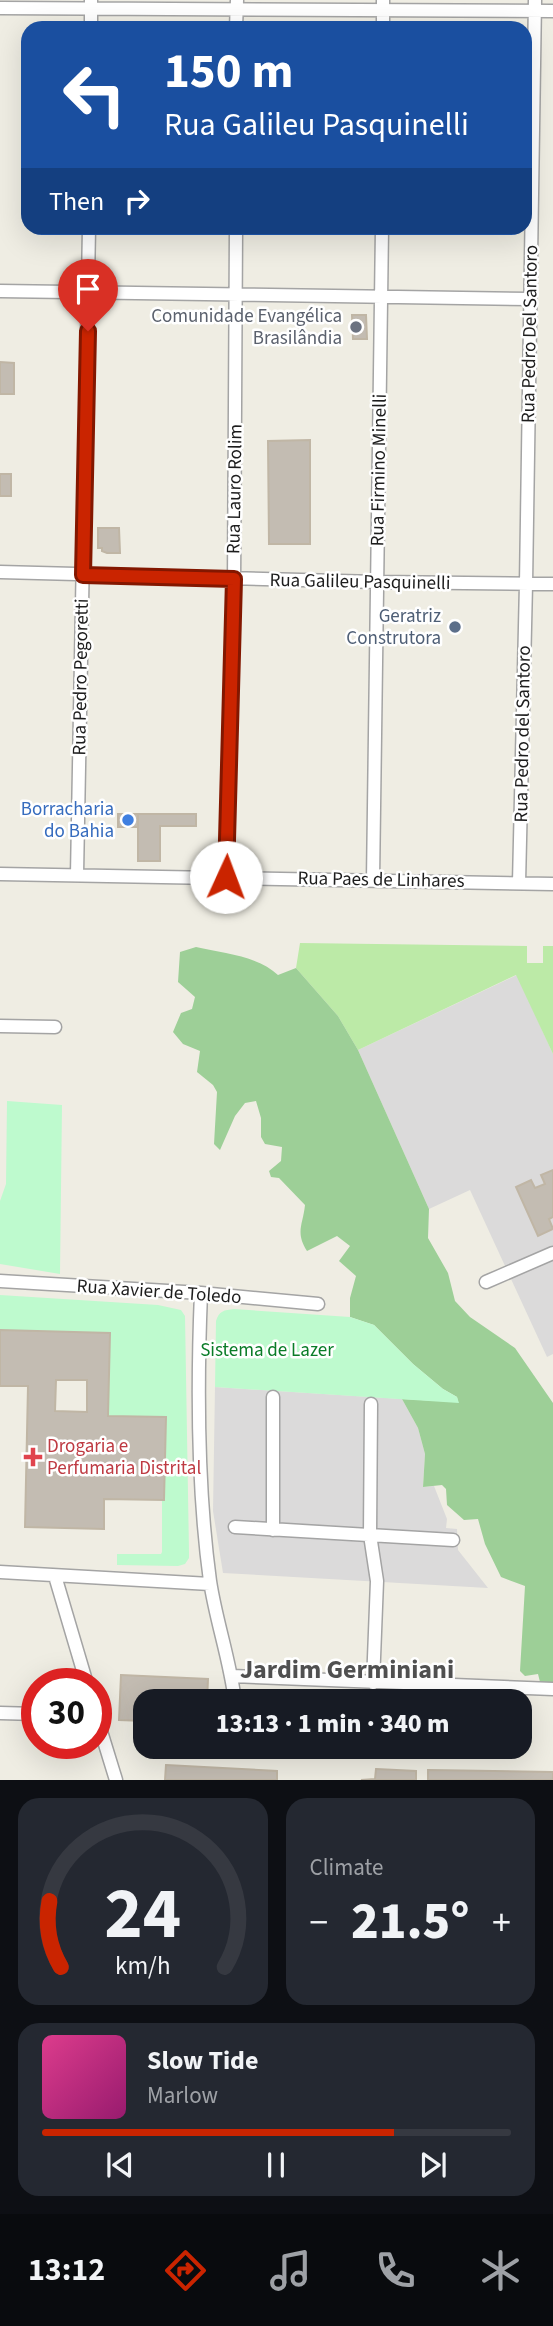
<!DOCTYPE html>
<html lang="en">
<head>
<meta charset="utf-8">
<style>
  body { margin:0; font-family:"Source Sans 3",sans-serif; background:#242831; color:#f1f3f6; height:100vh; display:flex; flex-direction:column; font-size:26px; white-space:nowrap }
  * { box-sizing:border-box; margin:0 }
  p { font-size:23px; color:#9ea1a6 }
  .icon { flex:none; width:38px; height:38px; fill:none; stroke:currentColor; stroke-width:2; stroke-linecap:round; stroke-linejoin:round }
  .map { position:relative; height:1780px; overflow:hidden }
  .details { display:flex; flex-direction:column; gap:18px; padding:18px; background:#0d0f14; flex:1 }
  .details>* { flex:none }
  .banner { position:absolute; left:21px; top:21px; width:511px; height:214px; border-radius:21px; box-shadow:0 7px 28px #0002; background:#1a4fa0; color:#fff; overflow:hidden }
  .speed { position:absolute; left:21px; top:1668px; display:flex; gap:14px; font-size:35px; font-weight:700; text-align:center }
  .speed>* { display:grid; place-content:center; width:91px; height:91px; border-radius:50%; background:#171b24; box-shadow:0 7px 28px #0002; line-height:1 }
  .speed .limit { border:10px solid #d22; background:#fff; color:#111 }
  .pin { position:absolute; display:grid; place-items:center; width:60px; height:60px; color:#fff; margin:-72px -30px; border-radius:50% 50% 50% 0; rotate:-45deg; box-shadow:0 0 7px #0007 }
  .pin .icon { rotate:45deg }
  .me { position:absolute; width:77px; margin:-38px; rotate:2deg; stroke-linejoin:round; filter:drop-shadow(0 0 5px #0008) }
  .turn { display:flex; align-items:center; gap:24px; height:147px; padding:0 28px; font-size:32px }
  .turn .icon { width:91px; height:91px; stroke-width:2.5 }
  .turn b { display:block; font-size:49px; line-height:60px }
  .then { display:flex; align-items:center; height:66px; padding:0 28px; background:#0003; gap:14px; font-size:26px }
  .big { font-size:52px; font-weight:800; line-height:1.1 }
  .details .tile { flex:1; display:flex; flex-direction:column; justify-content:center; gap:10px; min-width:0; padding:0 24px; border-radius:21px; background:#242831 }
  .details .dial { align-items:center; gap:0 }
  .dial svg { height:182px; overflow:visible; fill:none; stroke:#363941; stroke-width:7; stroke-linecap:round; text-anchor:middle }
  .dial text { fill:#f1f3f6; stroke:none }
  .song { display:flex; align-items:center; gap:21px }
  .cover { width:84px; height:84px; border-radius:10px; background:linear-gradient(135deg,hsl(330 70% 55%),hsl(320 70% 35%)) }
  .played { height:7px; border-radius:4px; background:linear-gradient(90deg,#ca2400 75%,#363941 75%) }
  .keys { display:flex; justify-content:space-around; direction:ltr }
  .heat { display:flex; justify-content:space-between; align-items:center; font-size:38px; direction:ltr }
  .details .tiles { flex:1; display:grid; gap:18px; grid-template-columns:1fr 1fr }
  .tile:last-child { grid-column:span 2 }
  .trip { position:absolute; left:133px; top:1689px; width:399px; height:70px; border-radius:21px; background:#171b24; box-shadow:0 7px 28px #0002; font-weight:800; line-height:70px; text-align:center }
  .dock { display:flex; height:112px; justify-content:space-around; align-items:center; background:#090b0e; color:#9ea1a6 }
  .dock .icon { width:49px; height:49px }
  .dock .current { color:#ca2400 }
  .dock b { font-size:32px; color:#f1f3f6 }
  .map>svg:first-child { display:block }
</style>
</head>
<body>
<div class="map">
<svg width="553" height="1780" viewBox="0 0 553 1780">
  <rect width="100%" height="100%" fill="#efede3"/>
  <!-- residential -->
  <path fill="#dbdada" d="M517 975 553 1054V1354L547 1357 470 1190 429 1209 358 1050Z
    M215 1387 402 1399 418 1428 425 1454 423 1487 434 1486 447 1519 446 1528 457 1529 458 1550 488 1588 223 1573 213 1511Z"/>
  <!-- grass -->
  <path fill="#bceaa7" d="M300 943 527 946V963H543V946H553V1054L516 975 358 1050 338 1016 296 968Z"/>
  <!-- forest -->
  <path fill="#9dcf97" d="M196 947C223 953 258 956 278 975L296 968 338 1016 358 1050 429 1209 428 1238 448 1273 455 1301 470 1317 515 1348 553 1403V1685L540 1682 538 1674 525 1676 520 1671 525 1586 501 1577 485 1544 478 1519 464 1520 447 1505 446 1489 442 1485 423 1487 425 1454 418 1428 402 1399 458 1402 457 1397 443 1389 413 1364 374 1325 350 1317V1298L356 1276 339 1261 350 1246 337 1236 307 1251C295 1232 303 1225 305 1205L279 1178 271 1177 269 1171 281 1161 282 1147 265 1144 261 1137V1118L256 1101 245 1103 235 1116 220 1150 214 1144 217 1092 213 1085 197 1072 200 1051 183 1044 173 1032 181 1013 192 1009 195 997 178 982 180 952Z"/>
  <!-- park -->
  <path fill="#beface" d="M7 1101 62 1105 60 1274 0 1264V1201L6 1184Z
    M0 1295 158 1305 181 1310 185 1316 189 1552V1558L185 1564 178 1566 117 1565V1554H161L162 1552V1501L164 1500 166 1418 108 1416 110 1333 0 1330Z
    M234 1309 350 1317 374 1325 413 1364 443 1389 457 1397 459 1403 215 1387 216 1321C219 1311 224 1310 234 1309Z"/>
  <!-- building -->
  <path fill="#c3bcb2" stroke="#c0b6a5" stroke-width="2" fill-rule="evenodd" d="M352 315H366L367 339H353Z
    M0 362 14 363V394H0Z
    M310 440V544H269L268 441Z
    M0 474H11V496H0Z
    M98 528H119L120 553H107L102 551V548H98Z
    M118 814H138V827H118Z
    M138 814H196V826H160V861H138Z
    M553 1170V1217L549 1219 553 1229 538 1236 516 1187 531 1180 535 1188 545 1184 541 1175Z
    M0 1330 110 1333 108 1416 166 1417 164 1500 104 1499V1529L25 1527 28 1386H0ZM56 1380H87V1412L55 1411Z
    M121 1675 208 1679 207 1701H145V1721L119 1720Z
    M166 1765 277 1771V1780H165Z
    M376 1769 416 1771V1780H361L375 1779Z
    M428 1770 553 1772V1780H428Z"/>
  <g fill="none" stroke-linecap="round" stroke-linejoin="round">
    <!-- minor casing -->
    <g stroke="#a4a4a4" stroke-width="15">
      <path id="minor" d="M0 8 553 11
        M91 28V0
        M236 28 237 0
        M383 28V0
        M0 291 530 299
        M0 572 377 582 553 584
        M0 874 553 884
        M77 875 89 228
        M226 877 234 586 236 228
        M373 880 382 228
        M519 883 526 584 535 0
        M0 1026 55 1027
        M0 1281 201 1293 318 1304
        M486 1282 553 1253
        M201 1293C197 1388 197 1486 210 1581 216 1621 230 1660 235 1701
        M273 1397V1530
        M371 1404 370 1535 377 1581 373 1683
        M235 1527 453 1540
        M0 1572 210 1584
        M55 1576 87 1684
        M232 1676 553 1689
        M0 1713 37 1714
        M96 1715 116 1780"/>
    </g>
    <!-- minor -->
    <use href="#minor" stroke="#fff" stroke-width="12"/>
  </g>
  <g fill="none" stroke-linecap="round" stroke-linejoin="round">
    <!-- route casing -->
    <g stroke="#831700" stroke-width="18">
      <path id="route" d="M88 331 83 575 234 579 226 877"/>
    </g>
    <!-- route -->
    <use href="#route" stroke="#ca2400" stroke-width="12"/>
  </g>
  <!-- markers -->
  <circle fill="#6b7280" stroke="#fff" stroke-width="2.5" cx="356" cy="327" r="7"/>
  <circle fill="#5c6f8a" stroke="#fff" stroke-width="2.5" cx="455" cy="627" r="7"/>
  <circle fill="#3f7fe0" stroke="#fff" stroke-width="2.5" cx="128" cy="820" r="7"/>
  <path fill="#e0444e" stroke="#fff" stroke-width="2.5" d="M29.5 1446.5h7v7h7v7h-7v7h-7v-7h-7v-7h7z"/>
  <g text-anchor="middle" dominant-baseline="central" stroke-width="5" stroke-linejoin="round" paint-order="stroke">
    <!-- worship labels -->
    <g font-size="19" fill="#5b616d" stroke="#fff" text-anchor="end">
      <text x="342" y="316">Comunidade Evangélica<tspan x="342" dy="22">Brasilândia</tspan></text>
    </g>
    <!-- street labels -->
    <g font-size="19" fill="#1d1d1d" stroke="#fff">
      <text transform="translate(530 334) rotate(-89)">Rua Pedro Del Santoro</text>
      <text transform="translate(379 470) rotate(-89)">Rua Firmino Minelli</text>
      <text transform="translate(235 489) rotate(-89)">Rua Lauro Rolim</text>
      <text transform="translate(360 582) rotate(1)">Rua Galileu Pasquinelli</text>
      <text transform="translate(81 677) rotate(-89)">Rua Pedro Pegoretti</text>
      <text transform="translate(523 734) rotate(-89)">Rua Pedro del Santoro</text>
      <text transform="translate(381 880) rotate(1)">Rua Paes de Linhares</text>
      <text transform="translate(159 1292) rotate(4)">Rua Xavier de Toledo</text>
    </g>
    <!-- service labels -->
    <g font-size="19" fill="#4e5e75" stroke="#fff" text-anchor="end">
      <text x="441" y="616">Geratriz<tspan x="441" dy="22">Construtora</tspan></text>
    </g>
    <!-- shop labels -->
    <g font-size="19" fill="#366cbe" stroke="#fff" text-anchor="end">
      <text x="114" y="809">Borracharia<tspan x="114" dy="22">do Bahia</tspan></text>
    </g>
    <!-- park labels -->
    <g font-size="19" fill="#0a7c28" stroke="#fff">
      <text x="267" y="1350">Sistema de Lazer</text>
    </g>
    <!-- health labels -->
    <g font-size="19" fill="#be3a42" stroke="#fff" text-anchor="start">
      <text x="47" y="1446">Drogaria e<tspan x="47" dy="22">Perfumaria Distrital</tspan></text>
    </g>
    <!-- district labels -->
    <g font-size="26" font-weight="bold" fill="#505050" stroke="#fff">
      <text x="347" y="1669">Jardim Germiniani</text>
    </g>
  </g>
</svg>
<div class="speed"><div class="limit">30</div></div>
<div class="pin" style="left:88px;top:331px;background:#d93025"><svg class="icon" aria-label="arrive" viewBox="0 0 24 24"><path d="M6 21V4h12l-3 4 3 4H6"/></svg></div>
<svg class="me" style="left:226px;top:877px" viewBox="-20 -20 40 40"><circle r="19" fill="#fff"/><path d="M0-13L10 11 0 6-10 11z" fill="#ca2400"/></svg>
<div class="trip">13:13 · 1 min · 340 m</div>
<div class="banner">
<div class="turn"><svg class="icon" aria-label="left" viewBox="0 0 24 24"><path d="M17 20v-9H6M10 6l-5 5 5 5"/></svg><div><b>150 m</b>Rua Galileu Pasquinelli</div></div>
<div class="then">Then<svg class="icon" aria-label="right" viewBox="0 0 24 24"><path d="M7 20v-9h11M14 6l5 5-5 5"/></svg></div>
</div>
</div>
<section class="details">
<div class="tiles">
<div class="tile dial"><svg viewBox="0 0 100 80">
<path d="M14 69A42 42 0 1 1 86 69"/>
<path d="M14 69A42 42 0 0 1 9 40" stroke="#ca2400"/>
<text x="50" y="56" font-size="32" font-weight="700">24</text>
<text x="50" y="72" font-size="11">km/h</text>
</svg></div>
<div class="tile"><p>Climate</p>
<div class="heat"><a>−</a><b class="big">21.5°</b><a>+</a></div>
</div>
<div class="tile">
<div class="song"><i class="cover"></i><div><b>Slow Tide</b><p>Marlow</p></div></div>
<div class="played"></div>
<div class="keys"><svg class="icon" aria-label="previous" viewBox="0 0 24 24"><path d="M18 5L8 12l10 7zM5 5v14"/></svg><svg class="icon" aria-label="pause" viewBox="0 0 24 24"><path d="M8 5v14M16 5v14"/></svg><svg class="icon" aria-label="next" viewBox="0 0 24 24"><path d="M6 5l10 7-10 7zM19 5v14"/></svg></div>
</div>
</div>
</section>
<nav class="dock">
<b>13:12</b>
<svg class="icon current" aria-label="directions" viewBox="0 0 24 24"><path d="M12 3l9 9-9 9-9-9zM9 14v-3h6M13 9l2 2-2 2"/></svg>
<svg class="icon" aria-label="music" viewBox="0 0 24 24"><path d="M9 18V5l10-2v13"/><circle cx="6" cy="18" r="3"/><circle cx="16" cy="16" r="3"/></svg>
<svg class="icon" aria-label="phone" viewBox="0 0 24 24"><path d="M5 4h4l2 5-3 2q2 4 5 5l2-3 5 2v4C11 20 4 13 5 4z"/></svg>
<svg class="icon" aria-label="climate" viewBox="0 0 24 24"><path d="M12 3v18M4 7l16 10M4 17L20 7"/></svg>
</nav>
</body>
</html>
